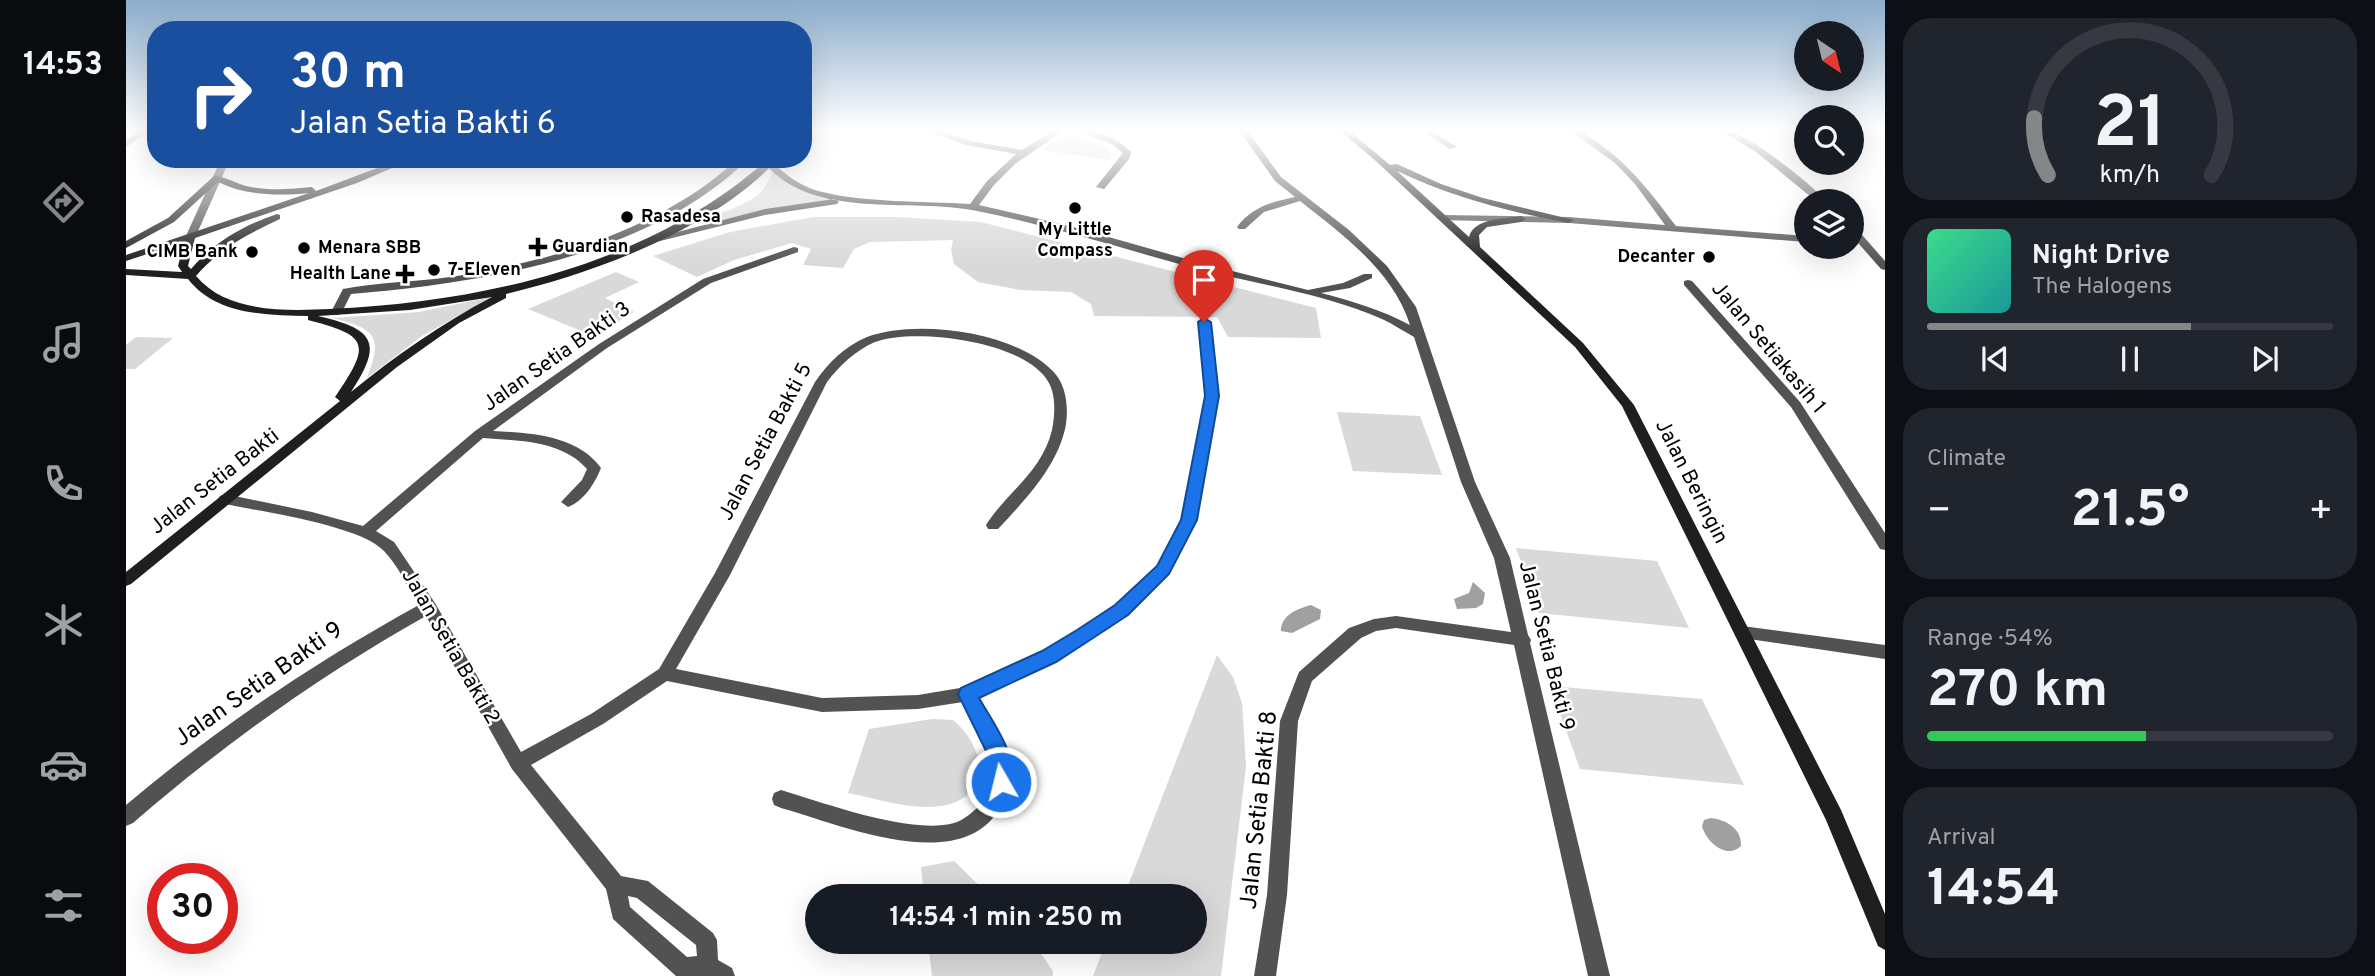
<!DOCTYPE html>
<html lang="en">
<head>
<meta charset="utf-8">
<style>
  body { margin:0; font-family:Overpass,sans-serif; background:#20242c; color:#f1f3f6; height:100vh; display:flex; flex-direction:column; font-size:26px; white-space:nowrap }
  * { box-sizing:border-box; margin:0 }
  p { font-size:23px; color:#9ea1a6 }
  .icon { flex:none; width:38px; height:38px; fill:none; stroke:currentColor; stroke-width:2; stroke-linecap:round; stroke-linejoin:round }
  .map { position:relative; flex:1; overflow:hidden }
  .sheet { display:flex; flex-direction:column; gap:18px; padding:18px; background:#0d0f14; width:490px }
  .sheet>* { flex:none }
  .top-card { position:absolute; left:21px; top:21px; width:665px; height:147px; border-radius:28px; box-shadow:0 7px 28px #0002; background:#1a4fa0; color:#fff; overflow:hidden }
  .needle { width:46px; rotate:145deg }
  .tools { position:absolute; left:1668px; top:21px; display:grid; gap:14px }
  .tools a { display:grid; place-items:center; width:70px; height:70px; border-radius:50%; background:#171b24; box-shadow:0 7px 28px #0002; font-size:35px }
  .speed { position:absolute; left:21px; top:863px; display:flex; gap:14px; font-size:35px; font-weight:700; text-align:center }
  .speed>* { display:grid; place-content:center; width:91px; height:91px; border-radius:50%; background:#171b24; box-shadow:0 7px 28px #0002; line-height:1 }
  .speed .limit { border:10px solid #d22; background:#fff; color:#111 }
  .pin { position:absolute; display:grid; place-items:center; width:60px; height:60px; color:#fff; margin:-72px -30px; border-radius:50% 50% 50% 0; rotate:-45deg; box-shadow:0 0 7px #0007 }
  .pin .icon { rotate:45deg }
  .me { position:absolute; width:77px; margin:-38px; rotate:352deg; stroke-linejoin:round; filter:drop-shadow(0 0 5px #0008) }
  .turn { display:flex; align-items:center; gap:24px; height:147px; padding:0 28px; font-size:32px }
  .turn .icon { width:91px; height:91px; stroke-width:2.5 }
  .turn b { display:block; font-size:49px; line-height:60px }
  .big { font-size:52px; font-weight:700; line-height:1.1 }
  .sheet .card { flex:1; display:flex; flex-direction:column; justify-content:center; gap:10px; min-width:0; padding:0 24px; border-radius:28px; background:#20242c }
  .sheet .dial { align-items:center; gap:0 }
  .dial svg { height:182px; overflow:visible; fill:none; stroke:#363941; stroke-width:7; stroke-linecap:round; text-anchor:middle }
  .dial text { fill:#f1f3f6; stroke:none }
  .song { display:flex; align-items:center; gap:21px }
  .cover { width:84px; height:84px; border-radius:10px; background:linear-gradient(135deg,hsl(150 70% 55%),hsl(180 70% 35%)) }
  .played { height:7px; border-radius:4px; background:linear-gradient(90deg,#858687 65%,#363941 65%) }
  .keys { display:flex; justify-content:space-around; direction:ltr }
  .heat { display:flex; justify-content:space-between; align-items:center; font-size:38px; direction:ltr }
  .charge { height:10px; border-radius:5px; background:linear-gradient(90deg,#34c759 54%,#363941 0) }
  .trip { position:absolute; left:679px; top:884px; width:402px; height:70px; border-radius:35px; background:#171b24; box-shadow:0 7px 28px #0002; font-weight:700; line-height:70px; text-align:center }
  main { display:flex; flex:1; min-height:0 }
  .tabs { display:flex; flex-direction:column; width:126px; justify-content:space-around; align-items:center; background:#090b0e; color:#9ea1a6 }
  .tabs .icon { width:49px; height:49px }
  .tabs .selected { color:#858687 }
  .tabs b { font-size:32px; color:#f1f3f6 }
  .map>svg:first-child { display:block }
</style>
</head>
<body>
<main>
<nav class="tabs">
<b>14:53</b>
<svg class="icon selected" aria-label="directions" viewBox="0 0 24 24"><path d="M12 3l9 9-9 9-9-9zM9 14v-3h6M13 9l2 2-2 2"/></svg>
<svg class="icon" aria-label="music" viewBox="0 0 24 24"><path d="M9 18V5l10-2v13"/><circle cx="6" cy="18" r="3"/><circle cx="16" cy="16" r="3"/></svg>
<svg class="icon" aria-label="phone" viewBox="0 0 24 24"><path d="M5 4h4l2 5-3 2q2 4 5 5l2-3 5 2v4C11 20 4 13 5 4z"/></svg>
<svg class="icon" aria-label="climate" viewBox="0 0 24 24"><path d="M12 3v18M4 7l16 10M4 17L20 7"/></svg>
<svg class="icon" aria-label="car" viewBox="0 0 24 24"><path d="M5 17H2v-5l4-1 3-4h7l3 4 3 1v5h-3M9 17h6M6 11h13"/><circle cx="7" cy="17" r="2"/><circle cx="17" cy="17" r="2"/></svg>
<svg class="icon" aria-label="filters" viewBox="0 0 24 24"><path d="M4 7h16M4 17h16"/><circle cx="9" cy="7" r="2"/><circle cx="15" cy="17" r="2"/></svg>
</nav>
<div class="map">
<svg width="1759" height="976" viewBox="0 0 1759 976">
  <rect width="100%" height="100%" fill="#fff"/>
  <!-- green -->
  <path fill="#d9d9d9" d="M949 136 975 144 986 154 983 160 916 150 926 142Z
    M648 171C667 190 691 196 716 200L654 207 592 222 583 218C595 213 629 201 636 191 641 185 643 178 648 171Z
    M687 217H771L855 222 1190 308 1195 338 1102 337 1091 317 968 316 965 304 945 292 894 290 852 282 828 264 825 250 827 240 744 242 728 249 717 268 677 265 685 249 666 243 608 260 571 277 527 256 604 232Z
    M490 272 513 282 479 298 508 312 467 336 402 309Z
    M366 297 296 336 241 378C258 335 248 329 207 318L293 312Z
    M10 337 47 338 9 369H0V345Z
    M1211 412 1294 416 1316 475 1227 471Z
    M1390 548 1531 561 1563 628 1413 613Z
    M1091 655 1107 677 1116 703 1120 766 1095 976H967L980 942H1069V896H998Z
    M1424 686 1576 699 1618 785 1454 769Z
    M806 719 827 720C843 734 849 745 854 765 856 777 852 786 843 794 813 820 758 800 722 793L743 729Z
    M828 861 864 896H798L795 867Z
    M802 942H907L927 971V976H806Z"/>
  <!-- water -->
  <path fill="#a0a0a0" d="M1347 582 1359 593 1357 604 1350 608 1331 609 1328 599 1343 593Z
    M1185 605 1195 610 1194 619 1166 633 1155 631C1155 615 1171 609 1185 605Z
    M1585 818C1601 820 1616 829 1615 846 1601 860 1580 842 1576 826L1578 820Z"/>
  <g fill="none" stroke-linecap="round" stroke-linejoin="round">
    <!-- street -->
    <path fill="#525252" fill-rule="evenodd" d="M17 129H26L0 147V140Z
      M796 129H808L845 141 896 150 930 129H940L889 164 868 185 853 205 944 226 1078 264 1182 290 1217 283 1238 274H1246V278L1224 288 1195 293C1226 301 1256 310 1284 325 1267 271 1217 235 1174 201L1138 212 1119 229H1113L1111 227C1126 207 1145 202 1169 197L1149 181 1112 129H1120L1155 177 1223 230 1261 266 1290 307 1349 482 1384 558 1402 635 1405 640 1404 643 1484 976H1462L1388 645 1270 628 1250 631 1235 638 1186 681 1172 721 1161 895 1150 976H1128L1141 895 1154 721 1173 672 1223 628 1248 619 1270 616 1385 632 1368 558 1335 482 1288 337C1277 331 1267 324 1256 319 1199 294 1131 284 1071 269 998 249 925 226 851 211 783 197 689 221 639 164L646 162C659 174 674 186 692 191 739 203 796 201 844 204L861 181 890 154 840 145Z
      M947 129C968 128 991 137 1005 152L1003 159 978 189 970 187 997 153 986 144Z
      M1293 129H1303L1331 147 1324 149Z
      M1442 129C1454 129 1461 135 1471 142 1505 166 1525 193 1550 226L1680 236V242L1443 223 1314 220 1312 218 1317 215 1443 217 1539 225 1509 184 1489 163Z
      M1592 129C1617 128 1682 182 1701 201H1690L1630 152Z
      M95 159H104L69 238 60 240 59 238Z
      M612 159H622C524 256 357 283 225 294L215 314 211 315 205 312 217 289C252 282 289 282 324 277 410 264 501 239 574 189 587 180 600 169 612 159Z
      M708 199 713 202 711 204 639 215 526 243 521 240 639 209Z
      M1726 227 1730 228 1759 261V270L1755 269 1726 236Z
      M668 247 672 248V252L585 283 481 348 367 431C404 433 451 435 475 468 469 483 458 501 442 507L435 502 456 480 461 469C435 440 393 441 357 438L250 531 268 542 309 603 395 752 465 714 533 669 589 573 689 382C702 363 719 346 741 337 791 318 896 332 931 376 942 391 943 416 938 433 928 470 898 501 872 529H862L860 525C881 492 916 472 926 430 929 415 930 396 923 383 901 341 789 327 749 342 730 350 713 366 701 382L604 575 550 669 696 698 792 695 840 687 917 651 990 606 1031 566 1056 520 1080 396 1072 322 1078 319 1082 320 1092 396 1070 520 1042 574 1002 614 963 640 929 661 853 697C874 733 898 764 875 806 837 878 713 824 655 808L648 805 646 799 648 793 655 790C699 803 784 835 828 823 838 820 847 812 854 805 884 772 855 733 837 702L792 709 696 712 541 681 477 724 405 765 495 876 522 881 587 933 591 940 592 960 606 968 609 976H550L487 919 480 889 386 769 300 616C195 675 98 744 7 823L0 826V805C91 728 189 662 293 605 283 589 271 564 258 551 233 525 136 512 99 504L94 502 92 499 94 496 99 494 186 512 237 526 349 431 473 344 577 279ZM502 896 511 898 570 945 571 956 561 957 504 907Z
      M1562 280 1566 281 1674 402 1759 533V550L1754 549 1665 407 1558 285V281Z
      M1616 626 1759 645V659L1616 638 1610 637 1608 632 1610 627Z"/>
    <!-- secondary -->
    <path fill="#1f1f1f" fill-rule="evenodd" d="M1212 129H1221L1264 165 1271 164 1315 184 1357 198 1448 220 1443 223C1383 212 1326 197 1271 171L1343 237C1348 218 1378 219 1395 216L1400 219 1395 222 1361 227 1353 235 1354 247 1457 343 1508 405 1715 810 1759 914V950L1752 946 1700 820 1496 406 1449 347 1251 162Z
      M275 159H287L231 183 69 238 62 266 65 269C87 243 118 225 151 214L154 215V219C122 234 94 248 70 276 101 313 159 311 204 309 359 302 523 265 642 159H652C587 229 472 272 380 294V298L333 323 271 367 5 584 0 586V572L214 401 209 397C244 345 245 336 182 320V316C139 315 90 315 62 279L0 275V269L56 272 52 266 58 242 0 261V255L183 193C152 196 121 196 92 182L48 222 0 248V241L42 218 88 176C100 176 112 185 125 187 145 191 166 189 186 187L190 191ZM366 297C315 324 269 356 225 392 258 342 248 329 192 316L284 310Z"/>
  </g>
  <!-- sky -->
  <linearGradient id="sky" x2="0" y2="1"><stop stop-color="#8baccb"/><stop offset="0.49" stop-color="#fff"/><stop offset="1" stop-color="#fff" stop-opacity="0"/></linearGradient>
  <rect width="1759" height="265" fill="url(#sky)"/>
  <!-- route -->
  <path fill="#1a73e8" stroke="#114b97" stroke-width="2" d="M1078 318 1085 322 1093 396 1071 520 1043 574 1002 615 964 640 930 662 853 698C867 723 896 760 883 789L875 792 868 789 865 782 863 757 832 694 835 688 916 651 951 630 989 605 1031 566 1055 520 1079 396 1072 322Z"/>
  <!-- markers -->
  <g fill="#000" stroke="#fff" stroke-width="2.5">
    <circle cx="949" cy="208" r="7"/>
    <circle cx="501" cy="217" r="7"/>
    <path d="M408.5 236.5h7v7h7v7h-7v7h-7v-7h-7v-7h7z"/>
    <circle cx="178" cy="248" r="7"/>
    <circle cx="126" cy="252" r="7"/>
    <circle cx="1583" cy="257" r="7"/>
    <circle cx="308" cy="270" r="7"/>
    <path d="M275.5 263.5h7v7h7v7h-7v7h-7v-7h-7v-7h7z"/>
  </g>
  <g text-anchor="middle" dominant-baseline="central" stroke-width="5" stroke-linejoin="round" paint-order="stroke">
    <!-- far-poi labels -->
    <g font-size="18" font-weight="bold" fill="#000" stroke="#fff" text-anchor="start">
      <text x="515" y="217">Rasadesa</text>
      <text x="949" y="230" text-anchor="middle">My Little<tspan x="949" dy="21">Compass</tspan></text>
      <text x="426" y="247">Guardian</text>
      <text x="192" y="248">Menara SBB</text>
      <text x="112" y="252" text-anchor="end">CIMB Bank</text>
      <text x="1569" y="257" text-anchor="end">Decanter</text>
      <text x="322" y="270">7-Eleven</text>
      <text x="265" y="274" text-anchor="end">Health Lane</text>
    </g>
    <!-- street labels -->
    <g font-size="21" fill="#000" stroke="#fff">
      <text transform="translate(1642 348) rotate(50)">Jalan Setiakasih 1</text>
      <text transform="translate(431 357) rotate(-35)">Jalan Setia Bakti 3</text>
      <text transform="translate(640 442) rotate(-62)">Jalan Setia Bakti 5</text>
      <text transform="translate(89 482) rotate(-38)">Jalan Setia Bakti</text>
      <text transform="translate(1565 482) rotate(63)">Jalan Beringin</text>
      <text transform="translate(1420 646) rotate(76)">Jalan Setia Bakti 9</text>
      <text transform="translate(324 647) rotate(60)">Jalan Setia Bakti 2</text>
    </g>
    <!-- near-street labels -->
    <g font-size="24" fill="#000" stroke="#fff">
      <text transform="translate(133 685) rotate(-35)">Jalan Setia Bakti 9</text>
      <text transform="translate(1134 810) rotate(-84)">Jalan Setia Bakti 8</text>
    </g>
  </g>
</svg>
<div class="tools">
<a><svg class="needle" viewBox="-14 -14 28 28"><path d="M0-13l5 13h-10z" fill="#e53935"/><path d="M0 13l5-13h-10z" fill="#9ea1a6"/></svg></a>
<a><svg class="icon" aria-label="search" viewBox="0 0 24 24"><circle cx="10" cy="10" r="6"/><path d="M15 15l6 6"/></svg></a>
<a><svg class="icon" aria-label="layers" viewBox="0 0 24 24"><path d="M12 4l9 5-9 5-9-5zM3 14l9 5 9-5"/></svg></a>
</div>
<div class="speed"><div class="limit">30</div></div>
<div class="pin" style="left:1078px;top:322px;background:#d93025"><svg class="icon" aria-label="arrive" viewBox="0 0 24 24"><path d="M6 21V4h12l-3 4 3 4H6"/></svg></div>
<svg class="me" style="left:875px;top:782px" viewBox="-20 -20 40 40"><circle r="17" fill="#1a73e8" stroke="#fff" stroke-width="3"/><path d="M0-11L8 9 0 5-8 9z" fill="#fff"/></svg>
<div class="trip">14:54 · 1 min · 250 m</div>
<div class="top-card">
<div class="turn"><svg class="icon" aria-label="right" viewBox="0 0 24 24"><path d="M7 20v-9h11M14 6l5 5-5 5"/></svg><div><b>30 m</b>Jalan Setia Bakti 6</div></div>
</div>
</div>
<section class="sheet">
<div class="card dial"><svg viewBox="0 0 100 80">
<path d="M14 69A42 42 0 1 1 86 69"/>
<path d="M14 69A42 42 0 0 1 8 44" stroke="#858687"/>
<text x="50" y="56" font-size="32" font-weight="700">21</text>
<text x="50" y="72" font-size="11">km/h</text>
</svg></div>
<div class="card">
<div class="song"><i class="cover"></i><div><b>Night Drive</b><p>The Halogens</p></div></div>
<div class="played"></div>
<div class="keys"><svg class="icon" aria-label="previous" viewBox="0 0 24 24"><path d="M18 5L8 12l10 7zM5 5v14"/></svg><svg class="icon" aria-label="pause" viewBox="0 0 24 24"><path d="M8 5v14M16 5v14"/></svg><svg class="icon" aria-label="next" viewBox="0 0 24 24"><path d="M6 5l10 7-10 7zM19 5v14"/></svg></div>
</div>
<div class="card"><p>Climate</p>
<div class="heat"><a>−</a><b class="big">21.5°</b><a>+</a></div>
</div>
<div class="card"><p>Range · 54%</p><b class="big">270 km</b><div class="charge"></div></div>
<div class="card"><p>Arrival</p><b class="big">14:54</b></div>
</section>
</main>
</body>
</html>
